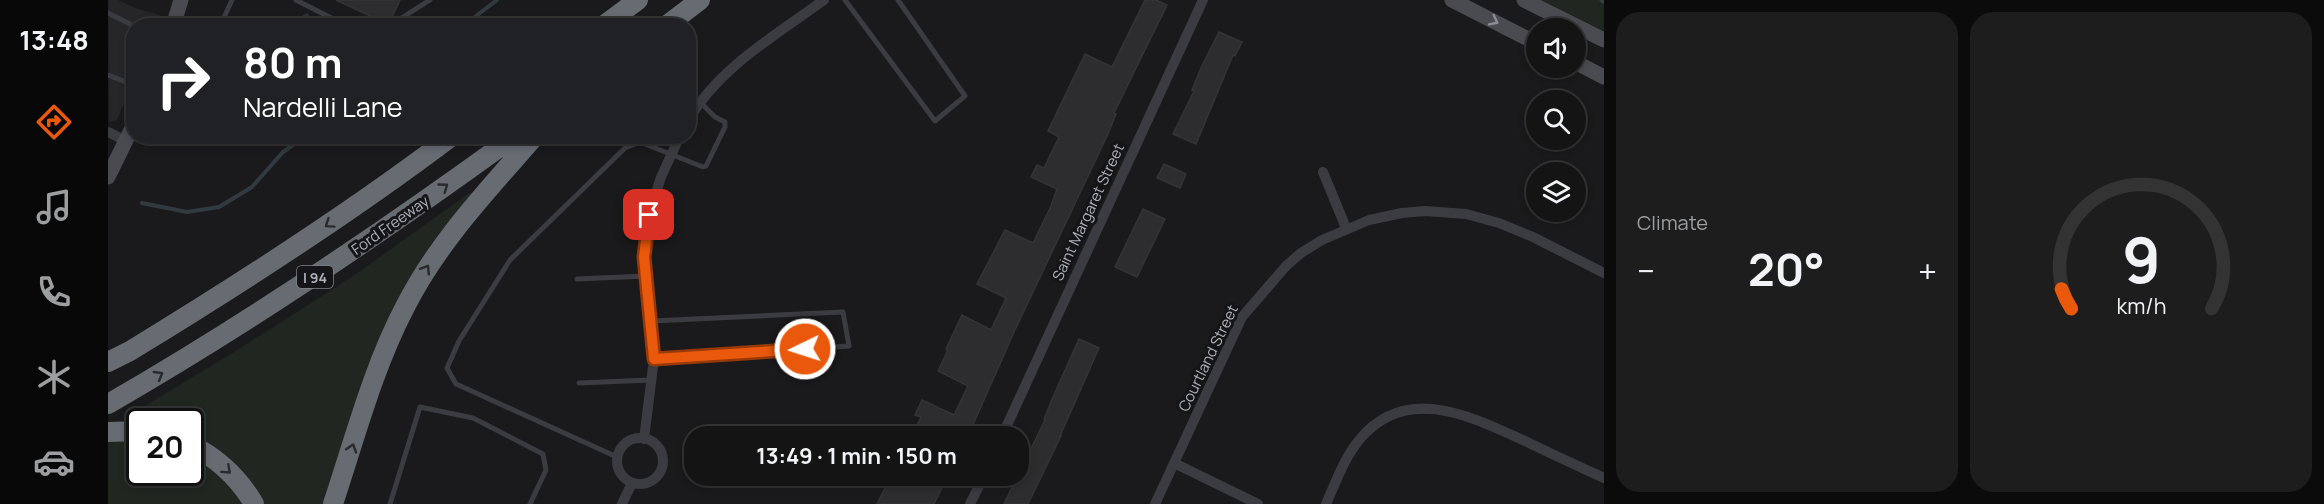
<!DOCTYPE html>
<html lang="en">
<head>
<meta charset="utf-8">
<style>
  body { margin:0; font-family:Manrope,sans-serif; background:#1d1d1e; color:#f1f3f6; height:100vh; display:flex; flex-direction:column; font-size:22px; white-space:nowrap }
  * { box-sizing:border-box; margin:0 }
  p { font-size:20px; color:#9d9ea0 }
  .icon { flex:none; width:33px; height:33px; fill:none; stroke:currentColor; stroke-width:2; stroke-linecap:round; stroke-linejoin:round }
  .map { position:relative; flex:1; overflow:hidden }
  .side { display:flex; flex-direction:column; gap:12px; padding:12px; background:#0b0b0c; width:720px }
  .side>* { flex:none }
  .banner { position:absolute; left:18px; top:18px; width:570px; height:126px; border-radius:24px; box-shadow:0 3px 9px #0003,0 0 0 2px #333334; background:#202124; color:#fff; overflow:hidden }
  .tools { position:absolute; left:1418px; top:18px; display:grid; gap:12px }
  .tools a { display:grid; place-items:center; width:60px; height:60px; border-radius:50%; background:#141415; box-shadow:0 3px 9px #0003,0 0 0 2px #333334; font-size:30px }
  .speed { position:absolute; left:18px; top:408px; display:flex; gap:12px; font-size:30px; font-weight:700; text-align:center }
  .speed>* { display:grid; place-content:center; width:78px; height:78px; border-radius:50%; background:#141415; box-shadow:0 3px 9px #0003,0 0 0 2px #333334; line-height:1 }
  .speed .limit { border:3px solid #111; border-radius:9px; background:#fff; color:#111 }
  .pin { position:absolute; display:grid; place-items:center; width:51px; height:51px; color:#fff; margin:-26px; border-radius:12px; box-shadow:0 3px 9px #0006 }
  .me { position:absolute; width:66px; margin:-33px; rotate:266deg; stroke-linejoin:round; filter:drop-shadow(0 0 4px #0008) }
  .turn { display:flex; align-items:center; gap:21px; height:126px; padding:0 18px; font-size:27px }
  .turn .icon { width:78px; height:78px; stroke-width:2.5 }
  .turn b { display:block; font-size:42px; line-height:51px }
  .big { font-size:45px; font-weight:700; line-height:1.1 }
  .side .tile { flex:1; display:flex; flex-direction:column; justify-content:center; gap:9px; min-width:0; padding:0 21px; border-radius:24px; background:#1d1d1e }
  .side .dial { align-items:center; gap:0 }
  .dial svg { height:156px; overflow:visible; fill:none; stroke:#333334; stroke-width:7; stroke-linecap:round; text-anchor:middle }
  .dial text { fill:#f1f3f6; stroke:none }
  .heat { display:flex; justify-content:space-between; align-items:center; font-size:33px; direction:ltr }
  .side .tiles { flex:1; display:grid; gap:12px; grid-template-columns:repeat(2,1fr) }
  .trip { position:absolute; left:576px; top:426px; width:345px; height:60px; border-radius:24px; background:#141415; box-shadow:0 3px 9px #0003,0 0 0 2px #333334; font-weight:700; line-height:60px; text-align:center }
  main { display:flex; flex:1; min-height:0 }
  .menu { display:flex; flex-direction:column; width:108px; justify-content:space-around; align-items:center; background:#080808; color:#9d9ea0 }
  .menu .icon { width:42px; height:42px }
  .menu .current { color:#ea580c }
  .menu b { font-size:27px; color:#f1f3f6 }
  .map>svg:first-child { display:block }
</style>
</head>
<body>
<main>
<nav class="menu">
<b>13:48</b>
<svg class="icon current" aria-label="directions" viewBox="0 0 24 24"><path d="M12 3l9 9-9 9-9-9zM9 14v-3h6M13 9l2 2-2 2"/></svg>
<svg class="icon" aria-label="music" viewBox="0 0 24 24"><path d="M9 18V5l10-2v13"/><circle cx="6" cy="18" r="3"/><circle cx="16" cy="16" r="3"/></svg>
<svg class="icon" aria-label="phone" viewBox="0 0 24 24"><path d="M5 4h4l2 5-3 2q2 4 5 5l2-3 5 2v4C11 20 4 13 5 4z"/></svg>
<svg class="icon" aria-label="climate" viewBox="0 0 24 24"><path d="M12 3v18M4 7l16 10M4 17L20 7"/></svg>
<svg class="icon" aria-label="car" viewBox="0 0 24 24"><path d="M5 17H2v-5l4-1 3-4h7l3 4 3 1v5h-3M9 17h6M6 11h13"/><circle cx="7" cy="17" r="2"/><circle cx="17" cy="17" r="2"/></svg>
</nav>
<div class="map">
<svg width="1496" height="504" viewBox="0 0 1496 504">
  <rect width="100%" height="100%" fill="#1a1a1c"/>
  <!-- built -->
  <path fill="#262629" d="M0 0H10L27 8 52 15 48 25 26 26 25 81 12 113 9 120 1 122Z"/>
  <!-- green -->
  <path fill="#202721" d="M1433 0H1496V31Z
    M363 192 365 196 324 247 218 504H154L83 437 82 422 20 423 17 418 123 354 241 279Z
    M18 440 31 441 32 472H82L83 455C103 465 123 484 134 504H0V442Z"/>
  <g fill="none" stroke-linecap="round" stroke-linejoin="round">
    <!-- stream -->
    <path stroke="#303a40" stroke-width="4" d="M355 26 389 0
      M34 203 79 212 111 207 144 187 175 152 198 136"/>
  </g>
  <!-- building -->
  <path fill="#2d2d30" stroke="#343438" stroke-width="1.5" d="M228 0H292L283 19 277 23Z
    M1037 0H1048L1059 5 1006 113 1008 114 999 136 906 332 860 436H804L813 417 807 415 814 400 846 415 860 386 830 371 840 350 838 349 854 315 883 330 898 298 869 284 897 230 925 243 943 206 949 189 923 177 929 165 936 168 951 137 940 131 977 54 1004 67Z
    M199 14 206 26H179Z
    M1111 32 1134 42 1127 56 1125 55 1088 144 1065 134 1086 91 1084 90 1093 68Z
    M1056 164 1078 174 1072 188 1049 178Z
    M1035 209 1057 219 1029 277 1007 267Z
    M971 339 991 348 952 436H953L920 504H896L937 420 936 419 945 397Z
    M783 476H840L826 504H769Z"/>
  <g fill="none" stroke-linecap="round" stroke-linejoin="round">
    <!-- service -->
    <path stroke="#3b3c41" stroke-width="5" d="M188 0 239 26
      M737 0 827 121 857 96 790 0
      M1494 0 1496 1
      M0 13 26 26
      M112 26 124 0
      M281 26 322 0
      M0 75 26 85
      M83 136 90 139 94 136
      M469 279 538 276
      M544 321 735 312 741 346 546 359
      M471 383 543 380
      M509 457 348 384 339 368 351 341 402 260 517 148 532 142 595 167 598 166 617 127V122L607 117 593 103
      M282 504 312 407 365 418 435 454 438 470 422 504"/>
    <!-- minor -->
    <path stroke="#3b3c41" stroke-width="10" d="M580 121C610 68 668 35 716 0
      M0 132 18 141
      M1215 172 1238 228
      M894 436 1095 0
      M509 461a23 23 0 1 1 46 0a23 23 0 1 1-46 0Z
      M536 439 546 359 536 257 541 215 553 177 572 136
      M1066 463 1150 504
      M514 504 524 483
      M862 504 876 476
      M1047 504 1134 317 1178 266 1193 253 1214 240 1261 220 1294 213 1317 211 1358 214 1391 223 1425 237 1496 273
      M1218 504C1228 482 1236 458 1252 439 1299 383 1364 417 1417 441 1443 454 1470 466 1496 478"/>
    <!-- secondary -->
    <path stroke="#494b51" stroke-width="15" d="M1344 0 1428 43
      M1416 0 1496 40
      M65 26 73 0
      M1467 62 1496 77
      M0 177 26 124"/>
    <!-- motorway -->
    <path stroke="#676b72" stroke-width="20" d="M495 26 530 0
      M558 26 592 0
      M0 362 22 351C132 284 241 214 344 136
      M0 404C141 323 275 232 407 136
      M0 432 32 431
      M82 444C109 458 131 478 146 504
      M225 504C247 438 265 368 297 307 330 242 379 191 427 136"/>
  </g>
  <!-- one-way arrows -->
  <defs><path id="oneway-chevron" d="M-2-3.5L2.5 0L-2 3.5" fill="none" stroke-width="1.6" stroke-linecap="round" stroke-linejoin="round" transform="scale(1.5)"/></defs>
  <use stroke="#8a8e96" href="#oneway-chevron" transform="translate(1386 21) rotate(27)"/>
  <g stroke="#2a2a2e">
    <use href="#oneway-chevron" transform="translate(336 187) rotate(-36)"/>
    <use href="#oneway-chevron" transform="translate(221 224) rotate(146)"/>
    <use href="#oneway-chevron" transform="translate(318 269) rotate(-58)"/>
    <use href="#oneway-chevron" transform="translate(51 375) rotate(-30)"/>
    <use href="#oneway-chevron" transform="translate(244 448) rotate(-72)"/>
    <use href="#oneway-chevron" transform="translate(119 470) rotate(42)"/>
  </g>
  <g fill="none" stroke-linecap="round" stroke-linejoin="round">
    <!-- route casing -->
    <g stroke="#983908" stroke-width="15">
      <path id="route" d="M541 215 536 257 546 359 697 349"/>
    </g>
    <!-- route -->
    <use href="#route" stroke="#ea580c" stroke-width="10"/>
  </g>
  <g text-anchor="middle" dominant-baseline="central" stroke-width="6" stroke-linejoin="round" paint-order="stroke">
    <!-- shield labels -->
    <rect fill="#151517" stroke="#7f838a" stroke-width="1.5" x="189" y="266" width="36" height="22" rx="4.5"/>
    <g font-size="14" font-weight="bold" fill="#adb2bb">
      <text x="207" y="277">I 94</text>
    </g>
    <!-- street labels -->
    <g font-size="15" fill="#adb2bb" stroke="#151517">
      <text transform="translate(980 212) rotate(-65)">Saint Margaret Street</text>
      <text transform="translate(282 225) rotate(-35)">Ford Freeway</text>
      <text transform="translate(1100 358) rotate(-64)">Courtland Street</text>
    </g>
  </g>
</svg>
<div class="tools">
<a><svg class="icon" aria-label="sound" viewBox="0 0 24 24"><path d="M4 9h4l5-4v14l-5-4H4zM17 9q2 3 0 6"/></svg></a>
<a><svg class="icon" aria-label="search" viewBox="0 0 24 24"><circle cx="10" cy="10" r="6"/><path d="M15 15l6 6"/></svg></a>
<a><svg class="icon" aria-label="layers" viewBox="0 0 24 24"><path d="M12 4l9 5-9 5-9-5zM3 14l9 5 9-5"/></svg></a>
</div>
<div class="speed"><div class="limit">20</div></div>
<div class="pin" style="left:541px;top:215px;background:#d93025"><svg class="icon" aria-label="arrive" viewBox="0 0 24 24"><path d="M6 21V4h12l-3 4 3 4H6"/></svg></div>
<svg class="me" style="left:697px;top:349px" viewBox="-20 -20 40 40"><circle r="17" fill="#ea580c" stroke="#fff" stroke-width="3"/><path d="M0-11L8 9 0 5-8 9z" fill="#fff"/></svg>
<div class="trip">13:49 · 1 min · 150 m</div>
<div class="banner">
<div class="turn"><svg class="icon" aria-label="right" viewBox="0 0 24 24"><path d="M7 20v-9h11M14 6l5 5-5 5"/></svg><div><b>80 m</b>Nardelli Lane</div></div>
</div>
</div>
<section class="side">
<div class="tiles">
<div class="tile"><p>Climate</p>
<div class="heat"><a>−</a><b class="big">20°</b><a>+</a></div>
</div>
<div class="tile dial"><svg viewBox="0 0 100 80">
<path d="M14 69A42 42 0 1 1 86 69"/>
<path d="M14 69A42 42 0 0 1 9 59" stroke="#ea580c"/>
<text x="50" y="56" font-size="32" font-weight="700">9</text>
<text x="50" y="72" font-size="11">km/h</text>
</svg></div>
</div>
</section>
</main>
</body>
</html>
